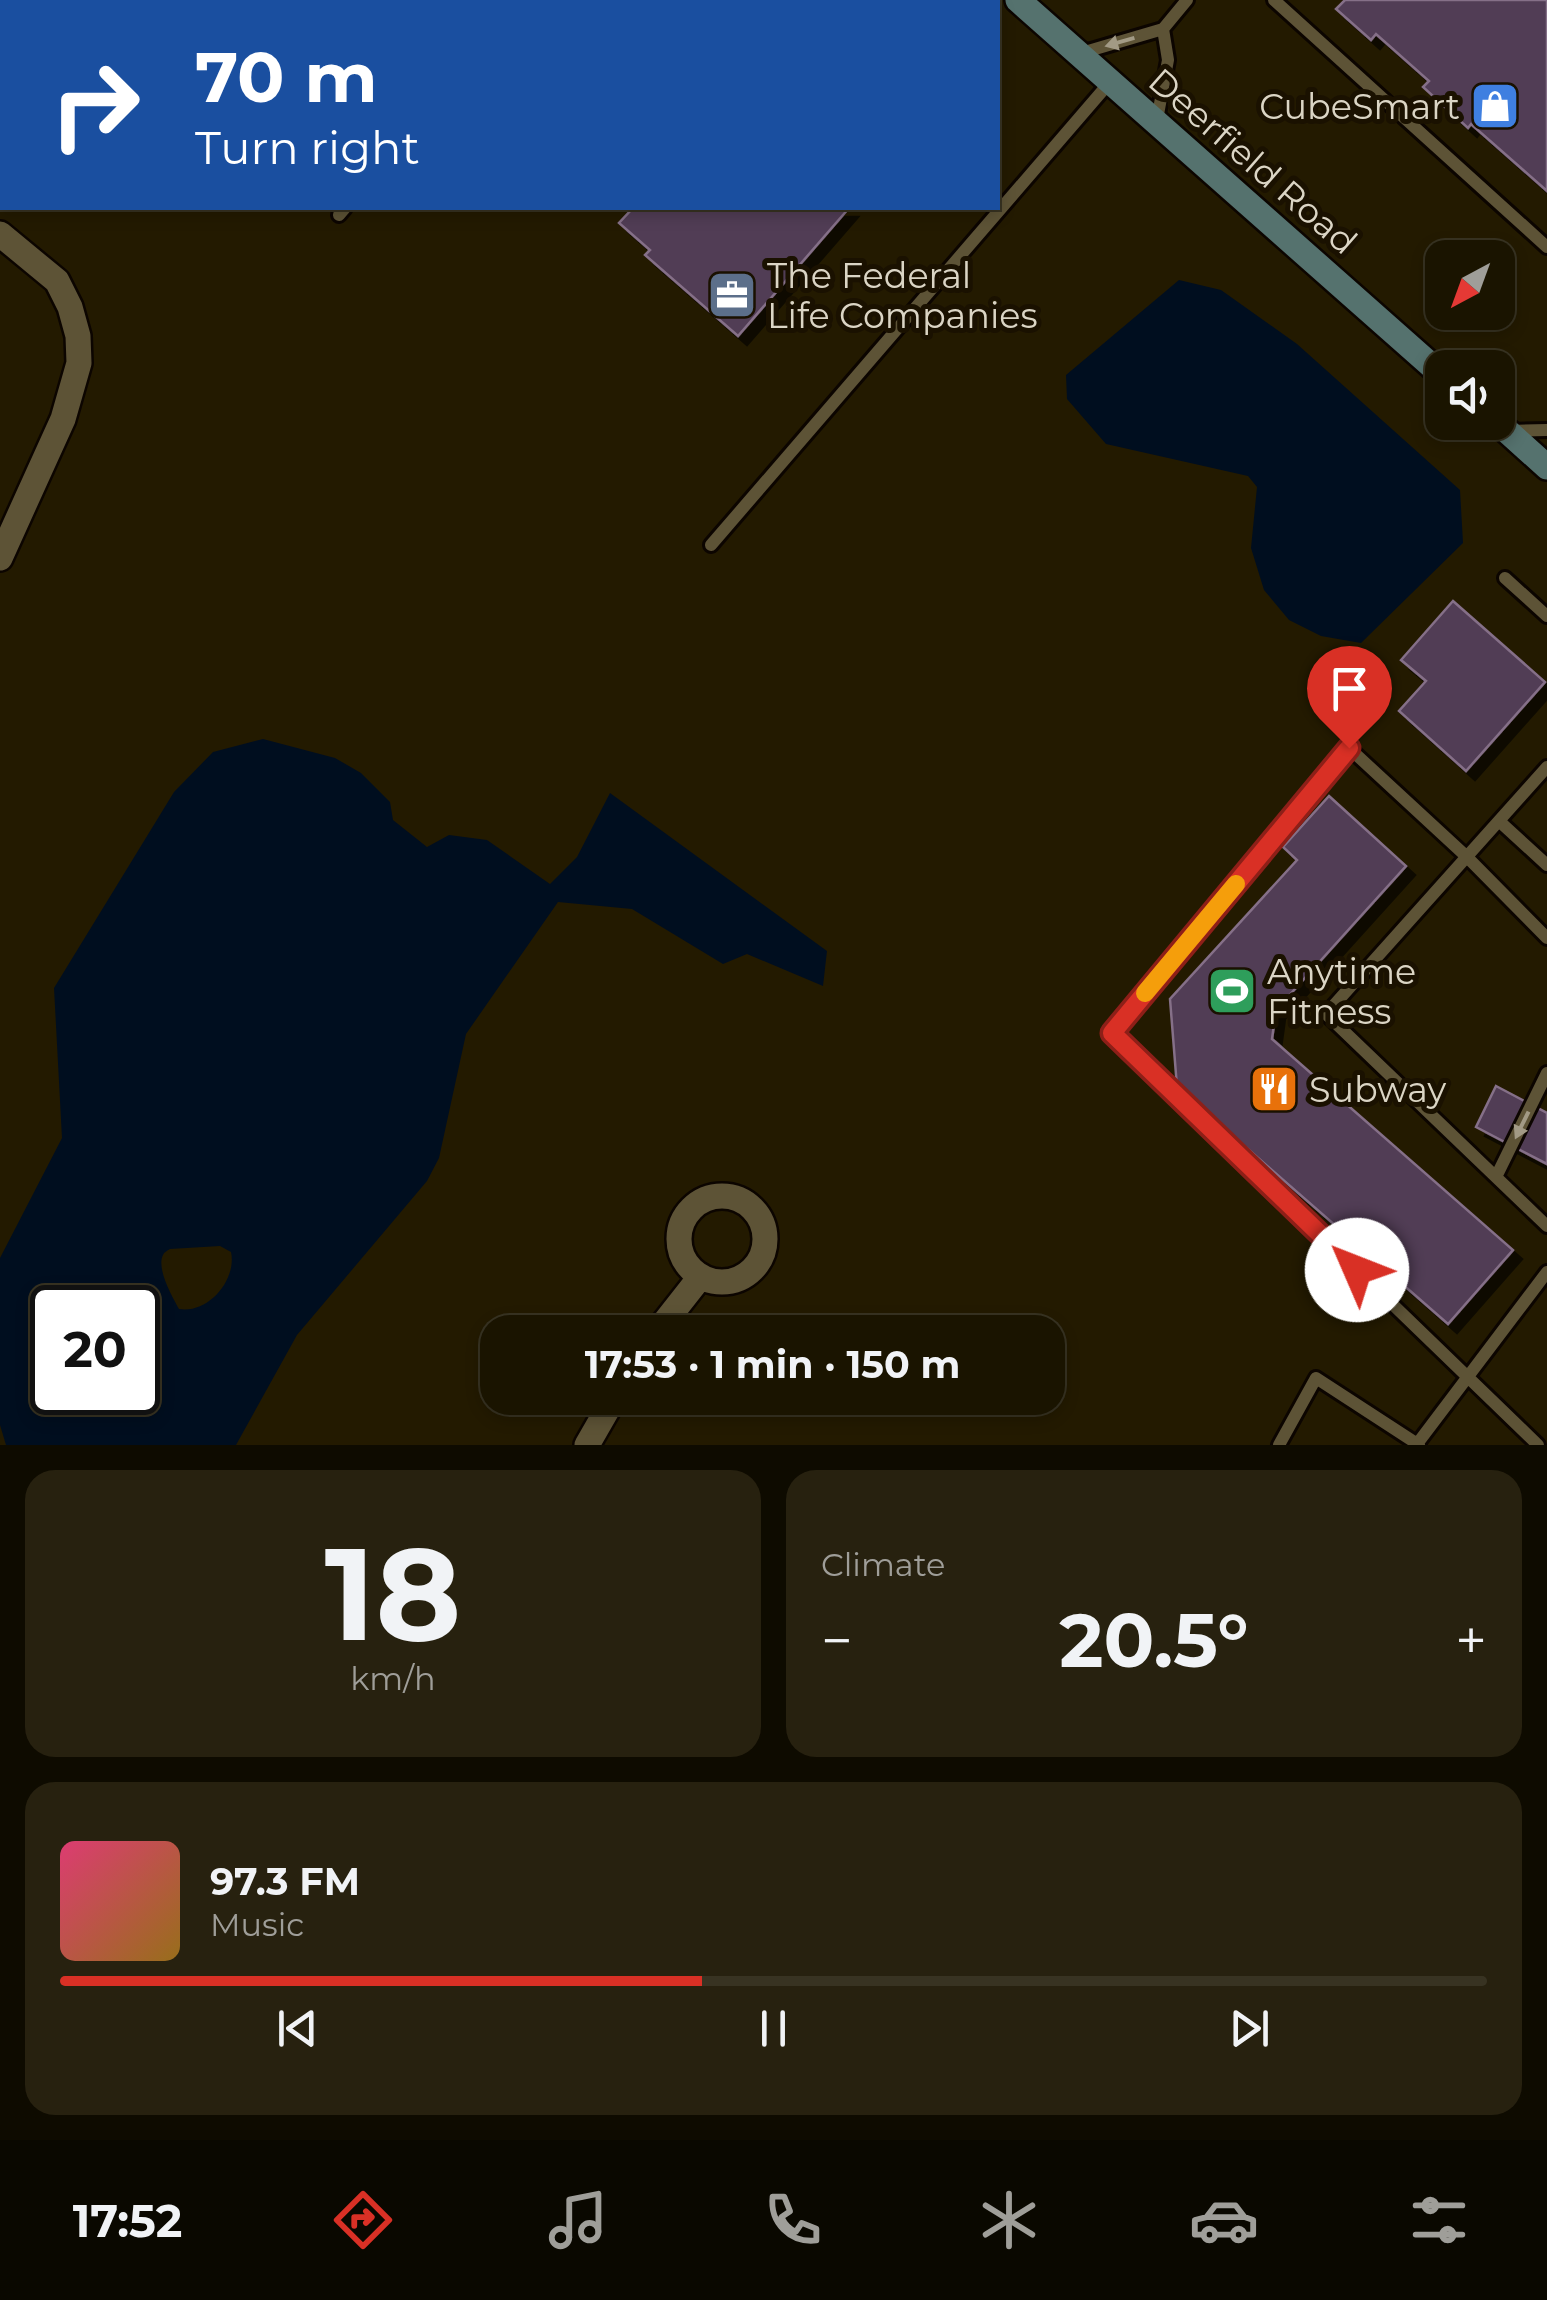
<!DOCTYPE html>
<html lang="en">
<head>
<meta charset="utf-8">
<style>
  body { margin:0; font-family:Montserrat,sans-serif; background:#27210f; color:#f1f3f6; height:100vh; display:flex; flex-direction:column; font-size:38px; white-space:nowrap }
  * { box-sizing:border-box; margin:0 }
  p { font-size:32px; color:#9f9e99 }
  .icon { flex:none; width:55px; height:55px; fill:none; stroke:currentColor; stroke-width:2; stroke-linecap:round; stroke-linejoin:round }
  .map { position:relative; height:1445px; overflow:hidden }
  .sheet { display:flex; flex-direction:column; gap:25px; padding:25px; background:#0e0b00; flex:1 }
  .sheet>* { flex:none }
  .guide { position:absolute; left:0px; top:0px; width:1000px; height:210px; box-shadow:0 5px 15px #0003,0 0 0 2px #383322; background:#1a4fa0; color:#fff; overflow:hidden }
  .needle { width:65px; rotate:221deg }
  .controls { position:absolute; left:1425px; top:240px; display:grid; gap:20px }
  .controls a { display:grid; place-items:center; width:90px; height:90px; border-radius:20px; background:#1a1400; box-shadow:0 5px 15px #0003,0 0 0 2px #383322; font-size:50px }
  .speed { position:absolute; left:30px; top:1285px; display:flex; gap:20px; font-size:50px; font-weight:700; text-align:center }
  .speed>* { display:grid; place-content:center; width:130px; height:130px; border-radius:50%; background:#1a1400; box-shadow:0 5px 15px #0003,0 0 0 2px #383322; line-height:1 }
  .speed .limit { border:5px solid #111; border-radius:15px; background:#fff; color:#111 }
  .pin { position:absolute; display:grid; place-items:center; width:85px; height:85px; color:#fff; margin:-102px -42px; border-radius:50% 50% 50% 0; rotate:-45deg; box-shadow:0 0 10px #0007 }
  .pin .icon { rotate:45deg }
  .me { position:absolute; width:110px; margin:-55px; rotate:314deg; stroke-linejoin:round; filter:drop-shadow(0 0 8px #0008) }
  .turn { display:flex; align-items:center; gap:35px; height:210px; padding:0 30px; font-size:45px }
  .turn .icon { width:130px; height:130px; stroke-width:2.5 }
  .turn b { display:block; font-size:70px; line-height:85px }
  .big { font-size:75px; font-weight:700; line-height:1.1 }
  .sheet .card { flex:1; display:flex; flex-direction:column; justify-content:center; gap:15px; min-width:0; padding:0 35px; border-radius:30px; background:#27210f }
  .sheet .dial { align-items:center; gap:0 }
  .dial b { font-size:130px; line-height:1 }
  .song { display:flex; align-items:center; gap:30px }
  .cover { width:120px; height:120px; border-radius:15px; background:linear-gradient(135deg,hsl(340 70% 55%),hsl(40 70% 35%)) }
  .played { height:10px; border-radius:5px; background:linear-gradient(90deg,#d93025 45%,#383322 45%) }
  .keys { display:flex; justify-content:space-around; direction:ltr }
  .heat { display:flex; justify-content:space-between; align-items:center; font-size:55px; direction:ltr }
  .sheet .tiles { flex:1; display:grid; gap:25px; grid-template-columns:1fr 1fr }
  .card:last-child { grid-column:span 2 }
  .trip { position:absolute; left:480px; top:1315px; width:585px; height:100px; border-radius:30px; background:#1a1400; box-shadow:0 5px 15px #0003,0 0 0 2px #383322; font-weight:700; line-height:100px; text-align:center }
  .tab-bar { display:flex; height:160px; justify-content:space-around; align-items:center; background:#0a0800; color:#9f9e99 }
  .tab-bar .icon { width:70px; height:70px }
  .tab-bar .current { color:#d93025 }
  .tab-bar b { font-size:45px; color:#f1f3f6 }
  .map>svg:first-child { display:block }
</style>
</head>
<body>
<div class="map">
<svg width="1547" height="1445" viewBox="0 0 1547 1445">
  <defs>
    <filter id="shadow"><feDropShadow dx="9" dy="9" stdDeviation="0" flood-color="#0009"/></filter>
  </defs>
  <rect width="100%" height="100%" fill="#231a00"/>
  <!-- water -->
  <path fill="#000e1f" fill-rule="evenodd" d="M1179 280 1221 290 1297 344 1460 490 1463 543 1361 643 1321 636 1289 620 1264 590 1251 548 1257 487 1248 476 1106 444 1067 399 1066 375Z
    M263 739 335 758 361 773 390 802 393 820 427 847 449 835 487 840 550 884 577 857 610 793 827 951 823 986 747 954 723 964 632 909 558 902 466 1034 439 1158 427 1181 297 1335 236 1445H6L0 1425V1258L62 1138 54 988 174 792 213 752ZM220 1246 231 1252C237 1280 208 1314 179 1309 173 1298 156 1269 163 1255 164 1252 167 1251 170 1249ZM52 1308H138V1392H52Z"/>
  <!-- building -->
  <path fill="#513d54" stroke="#856f88" stroke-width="2.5" filter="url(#shadow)" d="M1345 0H1547V191L1471 124 1468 128 1423 87 1429 81 1376 34 1371 40 1336 9Z
    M633 208H849L738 336 645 255 650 250 619 223Z
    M1453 601 1545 682 1466 771 1399 711 1426 681 1401 660Z
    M1329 796 1406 866 1276 1010 1272 1039 1513 1250 1448 1324 1177 1087 1170 999 1297 860 1283 847Z
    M1496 1086 1547 1113V1164L1476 1127Z"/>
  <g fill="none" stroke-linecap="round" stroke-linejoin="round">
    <!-- lane casing -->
    <g stroke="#0c0500" stroke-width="18">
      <path id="lane" d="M1274 0 1547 247
        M516 2 518 0
        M1078 54 1163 29 1187 0
        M1157 120 1168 60 1163 29
        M339 215 345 208
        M1510 431 1547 430
        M711 545 1110 82
        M1505 578 1547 616
        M1547 767 1326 1014 1547 1226
        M1499 821 1547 865
        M1496 1177 1547 1073
        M1417 1444 1547 1272
        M1279 1445 1316 1378 1419 1445
        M1538 1445 1112 1033 1349 748 1467 857 1547 938"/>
    </g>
    <!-- street casing -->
    <g stroke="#0c0500" stroke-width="30">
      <path id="street" d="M0 234 57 281 70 307 78 336 79 363 63 419 0 558
        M679 1239a43 43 0 1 1 86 0a43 43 0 1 1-86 0Z
        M657 1332 701 1276
        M587 1445 614 1398"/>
    </g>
    <!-- secondary casing -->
    <g stroke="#0c0500" stroke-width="30">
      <path id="secondary" d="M1018 0 1442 375
        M1497 422 1547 467"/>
    </g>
    <!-- lane -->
    <use href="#lane" stroke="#5d5336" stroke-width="12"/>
    <!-- street -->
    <use href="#street" stroke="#5d5336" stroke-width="25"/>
    <!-- secondary -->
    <use href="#secondary" stroke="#55726e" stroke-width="25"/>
  </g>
  <!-- one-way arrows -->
  <defs><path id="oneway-solid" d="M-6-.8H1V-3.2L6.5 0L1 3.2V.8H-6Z" transform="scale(2.5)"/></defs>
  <g fill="#a29a85">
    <use href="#oneway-solid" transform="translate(1120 42) rotate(164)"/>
    <use href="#oneway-solid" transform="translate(1522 1125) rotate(116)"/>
  </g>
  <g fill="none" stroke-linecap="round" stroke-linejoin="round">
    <!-- route casing -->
    <g stroke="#8d1f18" stroke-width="25">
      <path id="route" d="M1349 748 1112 1033 1357 1270"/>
    </g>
    <!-- route -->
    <use href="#route" stroke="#d93025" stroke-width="18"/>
    <!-- slow -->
    <path stroke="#f59e0b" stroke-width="18" d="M1145 993 1236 884"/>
  </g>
  <!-- icons -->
  <defs>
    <g id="shop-square" transform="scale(2.5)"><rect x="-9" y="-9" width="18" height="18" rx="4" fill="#3f7fe0" stroke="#1a1100"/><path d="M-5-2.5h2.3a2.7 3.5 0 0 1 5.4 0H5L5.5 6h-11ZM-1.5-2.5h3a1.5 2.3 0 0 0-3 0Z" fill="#fff"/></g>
    <g id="office-square" transform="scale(2.5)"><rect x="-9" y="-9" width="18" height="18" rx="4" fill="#5c6f8a" stroke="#1a1100"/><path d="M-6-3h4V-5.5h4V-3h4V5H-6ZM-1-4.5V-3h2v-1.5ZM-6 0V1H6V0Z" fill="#fff"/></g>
    <g id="stadium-square" transform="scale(2.5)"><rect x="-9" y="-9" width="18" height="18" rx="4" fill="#2e9e5b" stroke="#1a1100"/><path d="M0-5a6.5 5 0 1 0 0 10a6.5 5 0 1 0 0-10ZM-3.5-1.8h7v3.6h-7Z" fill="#fff"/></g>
    <g id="restaurant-square" transform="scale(2.5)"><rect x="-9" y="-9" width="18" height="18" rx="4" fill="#e8710a" stroke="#1a1100"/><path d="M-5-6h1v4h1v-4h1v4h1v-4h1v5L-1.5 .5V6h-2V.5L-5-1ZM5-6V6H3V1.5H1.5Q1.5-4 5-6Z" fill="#fff"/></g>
  </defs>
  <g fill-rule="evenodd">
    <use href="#shop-square" x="1495" y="106"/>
    <use href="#office-square" x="732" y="295"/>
    <use href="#stadium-square" x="1232" y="991"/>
    <use href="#restaurant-square" x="1274" y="1089"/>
  </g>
  <g text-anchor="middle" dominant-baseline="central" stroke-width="10" stroke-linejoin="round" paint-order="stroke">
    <!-- poi labels -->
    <g font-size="35" fill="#dbd5c5" stroke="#1a1100" text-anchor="start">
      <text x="1460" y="106" text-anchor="end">CubeSmart</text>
      <text x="767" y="275">The Federal<tspan x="767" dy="40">Life Companies</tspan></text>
      <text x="1267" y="971">Anytime<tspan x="1267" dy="40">Fitness</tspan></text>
      <text x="1309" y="1089">Subway</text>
    </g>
    <!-- street labels -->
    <g font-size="35" fill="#dbd5c5" stroke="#1a1100">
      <text transform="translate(1253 161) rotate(41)">Deerfield Road</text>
    </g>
  </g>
</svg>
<div class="controls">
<a><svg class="needle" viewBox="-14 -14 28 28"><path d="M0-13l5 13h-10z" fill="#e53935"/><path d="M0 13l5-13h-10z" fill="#9f9e99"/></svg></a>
<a><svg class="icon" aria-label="sound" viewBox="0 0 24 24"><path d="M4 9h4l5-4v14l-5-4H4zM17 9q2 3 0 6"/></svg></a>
</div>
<div class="speed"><div class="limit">20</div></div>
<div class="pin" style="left:1349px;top:748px;background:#d93025"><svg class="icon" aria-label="arrive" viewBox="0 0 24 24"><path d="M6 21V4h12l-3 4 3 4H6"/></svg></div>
<svg class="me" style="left:1357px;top:1270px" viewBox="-20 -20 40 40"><circle r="19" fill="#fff"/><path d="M0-13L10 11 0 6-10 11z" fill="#d93025"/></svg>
<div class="trip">17:53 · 1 min · 150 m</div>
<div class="guide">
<div class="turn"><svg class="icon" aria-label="right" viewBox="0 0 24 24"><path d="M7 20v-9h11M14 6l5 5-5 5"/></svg><div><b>70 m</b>Turn right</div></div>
</div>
</div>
<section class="sheet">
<div class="tiles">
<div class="card dial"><b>18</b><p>km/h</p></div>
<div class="card"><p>Climate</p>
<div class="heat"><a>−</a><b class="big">20.5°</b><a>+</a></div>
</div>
<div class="card">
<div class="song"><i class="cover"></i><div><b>97.3 FM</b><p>Music</p></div></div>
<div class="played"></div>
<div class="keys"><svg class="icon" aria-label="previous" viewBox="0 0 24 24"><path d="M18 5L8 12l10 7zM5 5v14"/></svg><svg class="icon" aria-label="pause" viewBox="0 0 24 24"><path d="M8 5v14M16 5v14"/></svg><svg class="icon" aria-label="next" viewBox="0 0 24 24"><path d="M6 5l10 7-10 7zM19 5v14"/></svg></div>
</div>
</div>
</section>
<nav class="tab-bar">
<b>17:52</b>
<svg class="icon current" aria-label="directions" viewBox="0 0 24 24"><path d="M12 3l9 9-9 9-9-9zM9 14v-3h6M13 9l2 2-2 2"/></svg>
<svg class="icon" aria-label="music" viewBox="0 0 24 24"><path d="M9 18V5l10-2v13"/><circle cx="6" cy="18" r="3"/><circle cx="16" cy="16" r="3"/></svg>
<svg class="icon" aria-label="phone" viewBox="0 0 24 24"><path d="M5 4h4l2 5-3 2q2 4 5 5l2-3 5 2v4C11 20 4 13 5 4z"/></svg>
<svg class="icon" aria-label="climate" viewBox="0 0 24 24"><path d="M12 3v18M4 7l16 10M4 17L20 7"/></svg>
<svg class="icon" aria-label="car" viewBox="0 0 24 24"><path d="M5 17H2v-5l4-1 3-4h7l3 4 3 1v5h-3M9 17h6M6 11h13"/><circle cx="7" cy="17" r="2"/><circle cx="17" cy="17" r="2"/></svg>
<svg class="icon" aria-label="filters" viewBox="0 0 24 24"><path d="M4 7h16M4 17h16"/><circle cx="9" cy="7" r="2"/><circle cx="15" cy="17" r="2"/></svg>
</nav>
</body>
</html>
